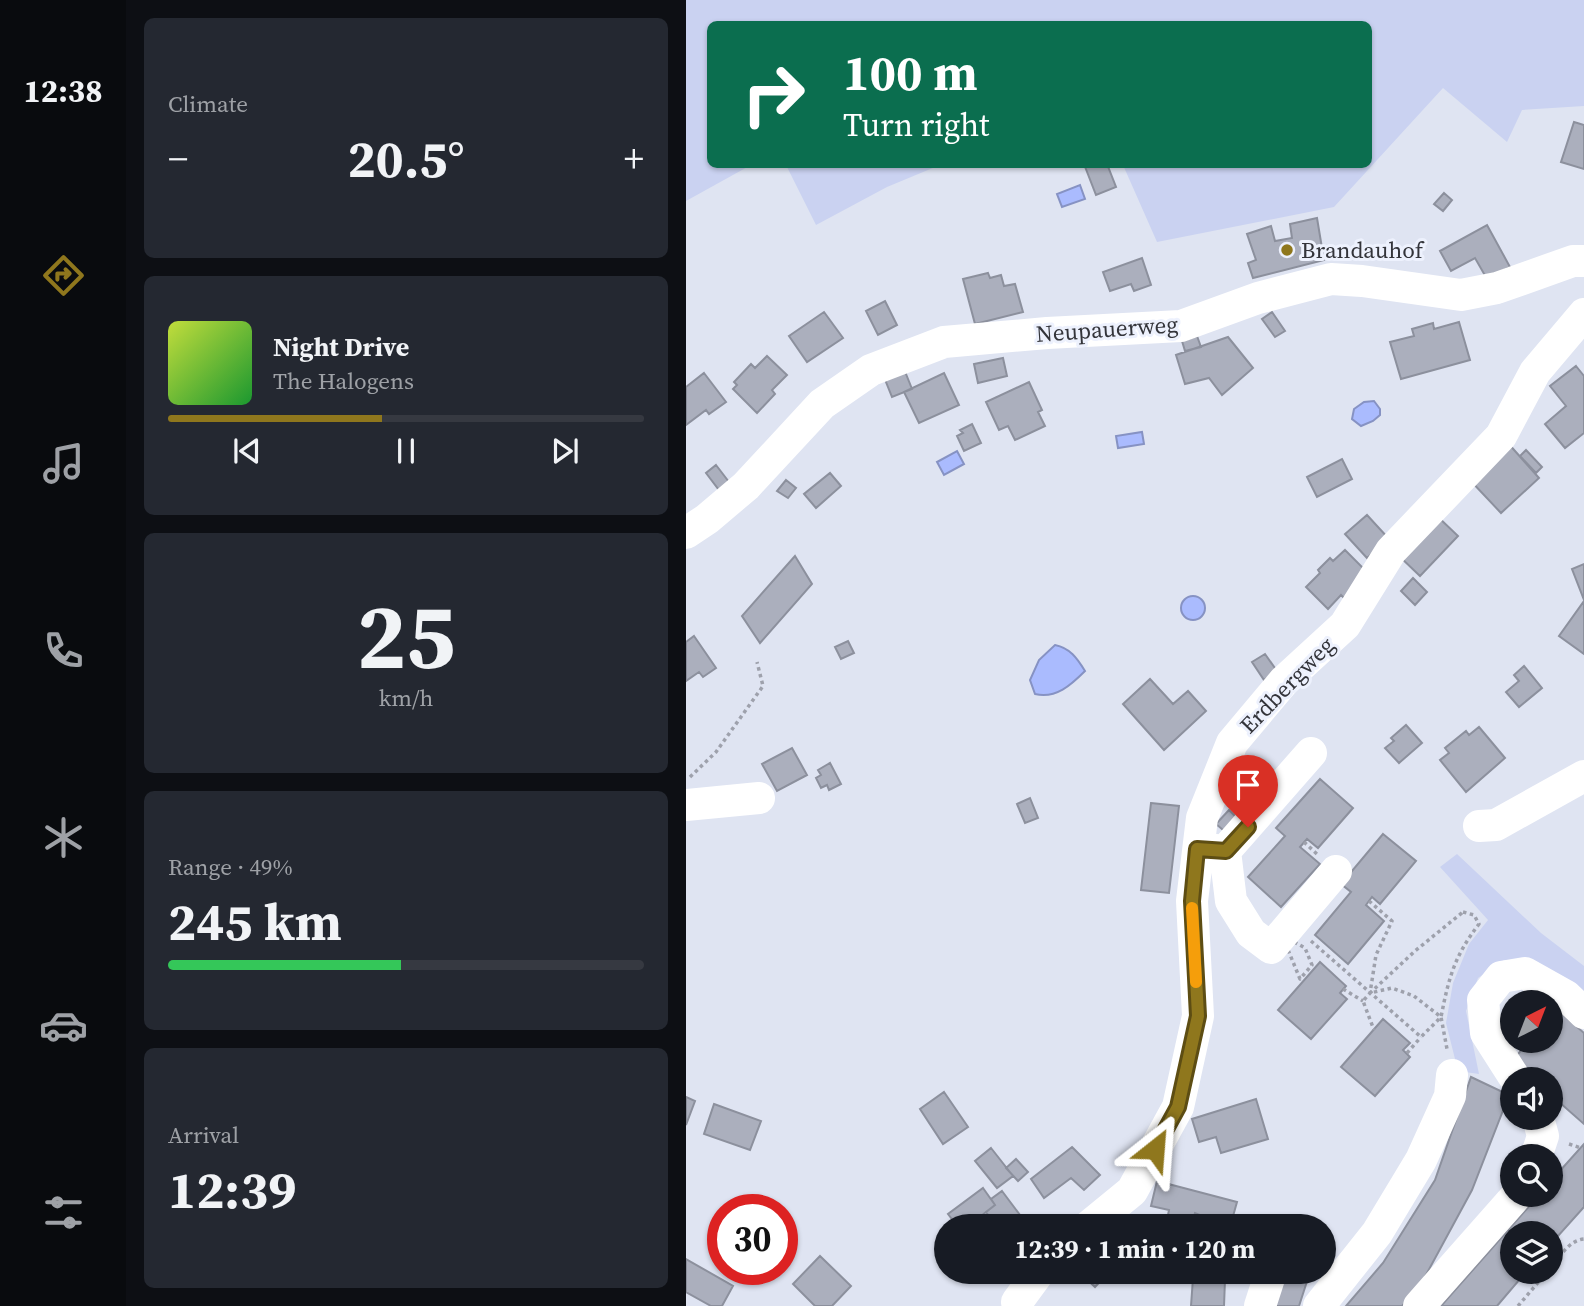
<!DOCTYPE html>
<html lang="en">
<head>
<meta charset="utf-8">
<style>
  body { margin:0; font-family:"Source Serif 4",serif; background:#242831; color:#f1f3f6; height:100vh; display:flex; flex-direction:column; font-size:26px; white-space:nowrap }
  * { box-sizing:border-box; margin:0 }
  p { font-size:23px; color:#9ea1a6 }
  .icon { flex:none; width:38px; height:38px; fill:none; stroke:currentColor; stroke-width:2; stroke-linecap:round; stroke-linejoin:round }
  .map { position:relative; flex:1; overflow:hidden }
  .drawer { display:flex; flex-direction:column; gap:18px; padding:18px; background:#0d0f14; width:560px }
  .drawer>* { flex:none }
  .banner { position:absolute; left:21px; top:21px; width:665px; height:147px; border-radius:10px; box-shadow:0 2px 5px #0004; background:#0b6e4f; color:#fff; overflow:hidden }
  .needle { width:46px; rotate:42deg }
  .buttons { position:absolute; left:814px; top:990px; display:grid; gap:14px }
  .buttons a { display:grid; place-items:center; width:63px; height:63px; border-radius:50%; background:#171b24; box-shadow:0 2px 5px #0004; font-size:35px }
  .speed { position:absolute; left:21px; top:1194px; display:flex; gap:14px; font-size:35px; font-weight:700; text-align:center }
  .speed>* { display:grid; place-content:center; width:91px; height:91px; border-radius:50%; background:#171b24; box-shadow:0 2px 5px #0004; line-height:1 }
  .speed .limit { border:10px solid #d22; background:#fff; color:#111 }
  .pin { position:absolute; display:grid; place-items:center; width:60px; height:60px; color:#fff; margin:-72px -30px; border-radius:50% 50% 50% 0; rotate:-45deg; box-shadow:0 0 7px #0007 }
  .pin .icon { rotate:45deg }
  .me { position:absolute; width:77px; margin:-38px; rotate:28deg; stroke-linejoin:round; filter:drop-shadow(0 0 5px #0008) }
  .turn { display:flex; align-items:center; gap:24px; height:147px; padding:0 21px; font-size:32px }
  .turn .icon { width:91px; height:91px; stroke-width:2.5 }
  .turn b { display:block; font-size:49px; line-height:60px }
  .big { font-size:52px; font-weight:700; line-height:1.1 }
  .drawer .tile { flex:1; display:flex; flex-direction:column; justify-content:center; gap:10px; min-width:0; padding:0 24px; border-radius:10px; background:#242831 }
  .drawer .dial { align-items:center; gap:0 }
  .dial b { font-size:91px; line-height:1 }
  .song { display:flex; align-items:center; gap:21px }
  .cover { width:84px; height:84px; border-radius:10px; background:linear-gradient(135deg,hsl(70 70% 55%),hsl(130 70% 35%)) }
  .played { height:7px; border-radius:4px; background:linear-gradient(90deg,#8f771d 45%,#363941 45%) }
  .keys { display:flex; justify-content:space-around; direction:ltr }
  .heat { display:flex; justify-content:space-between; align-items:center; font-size:38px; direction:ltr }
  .charge { height:10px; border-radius:5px; background:linear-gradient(90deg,#34c759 49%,#363941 0) }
  .trip { position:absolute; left:248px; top:1214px; width:402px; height:70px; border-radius:35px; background:#171b24; box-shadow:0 2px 5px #0004; font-weight:700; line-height:70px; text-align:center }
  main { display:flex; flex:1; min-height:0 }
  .tabs { display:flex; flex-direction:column; width:126px; justify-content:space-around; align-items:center; background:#090b0e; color:#9ea1a6 }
  .tabs .icon { width:49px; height:49px }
  .tabs .active { color:#8f771d }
  .tabs b { font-size:32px; color:#f1f3f6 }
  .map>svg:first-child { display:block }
</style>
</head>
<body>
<main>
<nav class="tabs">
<b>12:38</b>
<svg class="icon active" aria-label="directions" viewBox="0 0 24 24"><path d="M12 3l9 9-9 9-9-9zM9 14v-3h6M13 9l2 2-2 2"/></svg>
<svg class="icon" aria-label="music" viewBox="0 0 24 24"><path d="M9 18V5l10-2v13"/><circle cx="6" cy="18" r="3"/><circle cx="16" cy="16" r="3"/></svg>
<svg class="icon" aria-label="phone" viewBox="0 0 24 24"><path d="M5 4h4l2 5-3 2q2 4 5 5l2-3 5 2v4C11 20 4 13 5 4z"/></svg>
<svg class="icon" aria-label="climate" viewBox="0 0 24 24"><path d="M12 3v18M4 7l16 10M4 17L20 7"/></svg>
<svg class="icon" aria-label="car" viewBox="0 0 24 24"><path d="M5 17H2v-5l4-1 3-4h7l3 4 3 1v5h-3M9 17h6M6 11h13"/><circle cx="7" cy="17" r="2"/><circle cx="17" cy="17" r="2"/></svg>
<svg class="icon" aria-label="filters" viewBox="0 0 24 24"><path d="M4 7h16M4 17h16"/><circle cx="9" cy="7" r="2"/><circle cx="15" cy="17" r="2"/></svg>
</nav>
<section class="drawer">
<div class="tile"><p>Climate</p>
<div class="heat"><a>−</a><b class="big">20.5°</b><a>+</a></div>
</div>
<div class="tile">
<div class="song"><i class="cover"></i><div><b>Night Drive</b><p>The Halogens</p></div></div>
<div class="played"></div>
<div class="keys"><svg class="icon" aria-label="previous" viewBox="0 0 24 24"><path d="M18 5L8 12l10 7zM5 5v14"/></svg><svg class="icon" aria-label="pause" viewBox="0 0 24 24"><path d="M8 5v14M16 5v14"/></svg><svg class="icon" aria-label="next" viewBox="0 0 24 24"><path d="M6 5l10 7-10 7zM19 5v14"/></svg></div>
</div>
<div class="tile dial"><b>25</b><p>km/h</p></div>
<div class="tile"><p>Range · 49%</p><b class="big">245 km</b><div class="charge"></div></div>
<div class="tile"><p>Arrival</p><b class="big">12:39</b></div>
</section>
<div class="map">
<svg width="898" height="1306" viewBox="0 0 898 1306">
  <rect width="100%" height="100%" fill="#dfe4f2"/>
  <!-- green -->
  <path fill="#cad2f1" d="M0 0H898V106L836 110 821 142 757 88 648 207 471 242 437 165 682 164V24H24V164L65 165 0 201Z
    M100 165H254L201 187 130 225Z
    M771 854 855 933 898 966V995L851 962 818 960 792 978 780 1011 793 1074 772 1071 760 1023 767 983 783 944 802 920 754 867Z"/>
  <!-- water -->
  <path fill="#aabbfe" stroke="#8692c3" stroke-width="2" d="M394 185 399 199 376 207 371 194Z
    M688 401 694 409V415L687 421 675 426 666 419 668 409 678 402Z
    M456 432 458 444 432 448 430 436Z
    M271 451 278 464 258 475 251 462Z
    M495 608a12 12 0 1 1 24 0a12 12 0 1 1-24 0Z
    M369 645C384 648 391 658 399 671 385 685 370 699 349 694L344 680 353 660Z"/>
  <!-- building -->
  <path fill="#abafbd" stroke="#8c909d" stroke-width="2" d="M888 122 898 125V169L875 162Z
    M398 164H421L430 187 410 195Z
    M758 193 766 200 757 211 748 204Z
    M631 218 638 260 567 278 562 263 570 260 561 234 585 226 589 241 606 238 604 224Z
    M801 225 824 267 801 279 789 258 765 271 754 251Z
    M456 258 465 285 448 291 445 284 424 291 417 272Z
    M302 273 304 278 315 275 318 286 329 284 337 312 289 324 277 279Z
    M199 301 211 325 192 335 180 311Z
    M138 312 157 338 121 362 103 336Z
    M586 312 599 331 589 337 576 319Z
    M773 322 784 360 715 379 704 342 728 336 726 329 747 323 748 329Z
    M511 336 515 347 499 351 496 341Z
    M542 337 567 368 536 395 523 378 499 384 490 355Z
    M81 356 101 375 86 390 89 394 71 413 47 389 51 385 48 382 65 364 69 368Z
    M317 358 321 376 292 383 288 364Z
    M890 366 898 376V433L879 448 859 424 880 406 864 386Z
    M218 369 226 389 206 397 198 377Z
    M18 373 40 402 23 414 20 410 0 425V387Z
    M258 373 273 405 233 423 218 392Z
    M343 382 356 410 352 412 359 426 329 440 322 426 313 430 300 402Z
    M286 424 295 443 278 451 271 436 277 433 274 430Z
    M821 442 853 478 815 513 782 478Z
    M840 450 856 467 850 473 834 456Z
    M656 459 666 479 631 497 621 477Z
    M30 465 43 482 33 490 20 473Z
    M144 473 155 486 130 508 118 494Z
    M100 480 110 488 102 498 91 491Z
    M681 515 703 539 681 558 659 534Z
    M750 515 772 536 734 576 712 555Z
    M659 550 680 571 659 599 655 595 642 609 620 587 634 573 632 570 644 558 647 561Z
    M109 556 126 584 74 643 56 616Z
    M898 564V600L886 569Z
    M727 578 741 592 729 605 715 591Z
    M898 601V654L873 636Z
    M8 636 30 668 17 677 13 672 0 681V642Z
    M162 641 168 653 155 659 149 647Z
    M579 654 591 671 578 680 566 662Z
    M838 666 856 688 833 707 820 692 833 681 828 675Z
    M464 679 487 704 502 691 520 711 478 750 437 704Z
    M720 725 736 743 713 763 699 748 708 741 705 738Z
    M793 727 819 758 780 792 754 760 763 753 759 748 780 731 783 735Z
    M106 748 121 775 91 791 76 764Z
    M144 763 155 784 143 790 141 785 135 788 130 778 135 775 132 770Z
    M634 779 667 808 632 848 621 839 614 847 634 864 595 907 562 877 599 836 590 828Z
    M344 798 352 818 339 823 331 804Z
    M465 803 493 806 483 893 455 890Z
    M543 810 555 822 543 835 530 824Z
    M697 834 730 861 694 904 686 897 680 905 698 921 662 964 629 935 665 892 655 884Z
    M634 962 660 986 654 993 661 999 625 1039 592 1010Z
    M864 1003 898 1033V1124L864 1094V1080H848L827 1060 843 1041H864Z
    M697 1019 724 1043 717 1050 724 1057 689 1096 655 1067Z
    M785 1077 823 1095 786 1190 734 1286 716 1306H660L697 1263 749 1180Z
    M258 1092 282 1127 257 1144 234 1109Z
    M0 1097 9 1101 0 1125Z
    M570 1099 582 1139 535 1153 530 1137 513 1142 506 1119Z
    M28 1104 75 1121 64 1150 18 1134Z
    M898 1144V1207L864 1245V1234H826V1272H840L811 1306H755L853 1195H864V1182Z
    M386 1147 414 1175 398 1190 385 1178 358 1198 345 1179Z
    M305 1148 327 1176 311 1188 289 1161Z
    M330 1159 342 1172 332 1181 320 1168Z
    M471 1181 551 1202 544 1227 509 1213 505 1227H495L481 1220 483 1210 465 1206Z
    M297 1188 309 1205 281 1227H272L262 1214Z
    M316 1191 343 1227H311L300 1212 309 1205 305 1199Z
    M134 1256 165 1286 146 1306H129L107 1284Z
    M0 1259 47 1286 36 1306H25L0 1292Z
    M393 1272H423L409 1287Z
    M600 1272H624L613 1306H589Z
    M507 1278 539 1280 538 1306H505Z"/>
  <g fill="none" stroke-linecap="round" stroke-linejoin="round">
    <!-- path -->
    <path stroke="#9ea1ac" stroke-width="3.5" stroke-dasharray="3.5 3.5" stroke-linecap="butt" d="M4 777 30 752 77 686 71 662
      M618 842 632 855
      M683 901 706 921 690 955 684 993 677 1001 688 1030
      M777 912 788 915 793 924C768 957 763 977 755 1017L728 996 706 988 684 993 729 951Z
      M596 935 619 948 626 965 614 979Z
      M625 941 735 1037 755 1017 761 1049
      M657 989 677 1001
      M721 1053 735 1037
      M883 1144 895 1148
      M864 1268C874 1257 883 1240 898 1239
      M832 1306 861 1272"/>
    <!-- minor -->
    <path stroke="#fff" stroke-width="32" d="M0 533 21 519 60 486 136 404 185 370 258 342 361 333 495 326 572 298 645 279 676 281 775 295 811 288 887 261H898
      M0 805 73 798
      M793 826 810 825 898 776
      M519 849 539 851 625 753
      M539 851 545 901 565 933 585 948 650 871
      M830 1080 800 1033 797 1000 815 977 839 973 880 996 898 1013
      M850 1157 857 1136 852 1118
      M402 1227 446 1191 492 1107 512 1016 506 901 516 818 546 743 598 681 659 625 705 551 815 436 849 372 898 314
      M332 1306 331 1302 353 1272
      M574 1306 585 1272
      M633 1306 691 1233 735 1160 764 1096 766 1075
      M733 1306 831 1195"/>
  </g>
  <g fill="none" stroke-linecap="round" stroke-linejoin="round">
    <!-- route casing -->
    <g stroke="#5d4d13" stroke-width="18">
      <path id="route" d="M469 1149 492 1107 512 1016 506 901 511 849 540 851 562 827"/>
    </g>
    <!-- route -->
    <use href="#route" stroke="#8f771d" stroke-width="12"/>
    <!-- slow -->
    <path stroke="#f59e0b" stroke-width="12" d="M506 908 510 982"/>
  </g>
  <!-- markers -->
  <circle fill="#8f771d" stroke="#edf1fd" stroke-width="2.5" cx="601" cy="250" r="7"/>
  <g text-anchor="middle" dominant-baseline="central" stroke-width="6" stroke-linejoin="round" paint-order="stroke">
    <!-- poi labels -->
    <g font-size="23" fill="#33343a" stroke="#edf1fd" text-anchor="start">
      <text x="615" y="250">Brandauhof</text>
    </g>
    <!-- street labels -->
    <g font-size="23" fill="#33343a" stroke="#edf1fd">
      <text transform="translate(421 329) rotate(-4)">Neupauerweg</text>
      <text transform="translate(601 685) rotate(-46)">Erdbergweg</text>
    </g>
  </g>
</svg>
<div class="buttons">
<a><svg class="needle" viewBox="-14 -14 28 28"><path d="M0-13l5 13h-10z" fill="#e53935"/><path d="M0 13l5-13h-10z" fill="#9ea1a6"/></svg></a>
<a><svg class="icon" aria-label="sound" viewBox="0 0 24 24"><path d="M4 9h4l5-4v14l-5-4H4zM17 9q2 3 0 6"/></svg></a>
<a><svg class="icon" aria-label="search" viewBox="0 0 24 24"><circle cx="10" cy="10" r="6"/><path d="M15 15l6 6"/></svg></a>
<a><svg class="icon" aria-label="layers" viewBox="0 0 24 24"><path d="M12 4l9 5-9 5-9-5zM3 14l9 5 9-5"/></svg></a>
</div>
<div class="speed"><div class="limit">30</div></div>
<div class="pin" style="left:562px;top:827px;background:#d93025"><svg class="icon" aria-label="arrive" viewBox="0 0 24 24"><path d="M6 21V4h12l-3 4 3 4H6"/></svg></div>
<svg class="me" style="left:469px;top:1149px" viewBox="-20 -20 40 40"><path d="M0-17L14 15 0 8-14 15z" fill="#8f771d" stroke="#fff" stroke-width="4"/></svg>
<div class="trip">12:39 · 1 min · 120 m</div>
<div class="banner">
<div class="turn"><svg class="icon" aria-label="right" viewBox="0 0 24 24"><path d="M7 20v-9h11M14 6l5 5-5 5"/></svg><div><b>100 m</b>Turn right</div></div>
</div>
</div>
</main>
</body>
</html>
